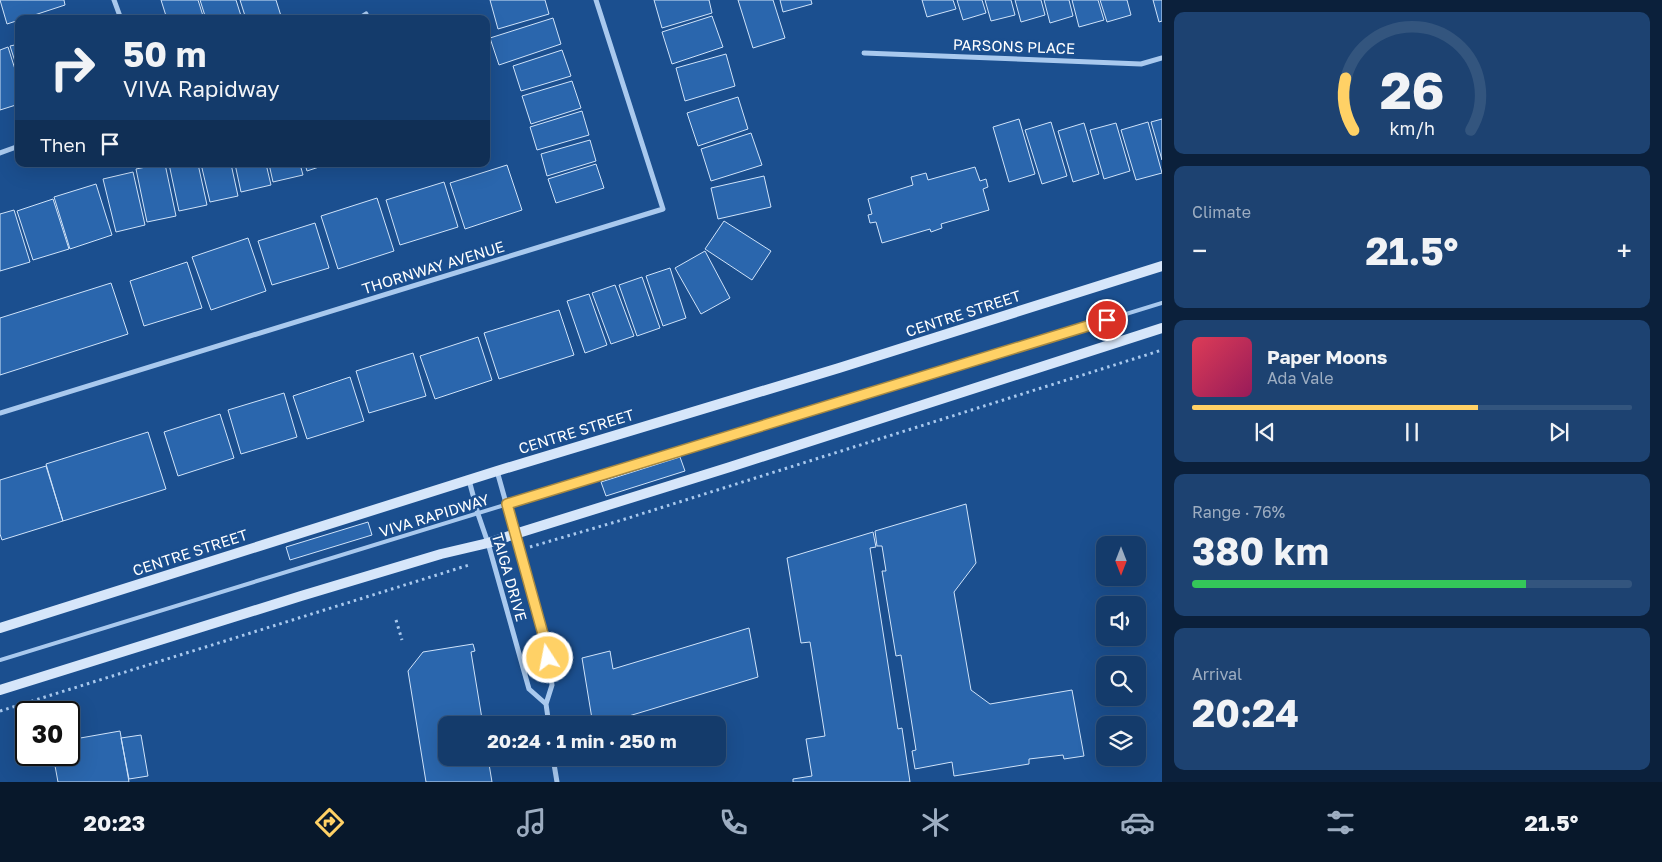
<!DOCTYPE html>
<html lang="en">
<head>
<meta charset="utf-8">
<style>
  body { margin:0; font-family:"Golos Text",sans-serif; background:#1d4271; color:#f1f3f6; height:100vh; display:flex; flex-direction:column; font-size:19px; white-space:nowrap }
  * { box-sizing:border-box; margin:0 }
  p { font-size:16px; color:#9dadc1 }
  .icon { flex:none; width:28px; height:28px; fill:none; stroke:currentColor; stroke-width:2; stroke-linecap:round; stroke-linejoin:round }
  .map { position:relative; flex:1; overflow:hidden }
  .details { display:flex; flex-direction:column; gap:12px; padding:12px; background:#0b203b; width:500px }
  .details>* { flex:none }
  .hud { position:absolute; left:15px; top:15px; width:475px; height:152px; border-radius:10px; box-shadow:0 5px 20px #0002,0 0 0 1px #33557e; background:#143b6b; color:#f1f3f6; overflow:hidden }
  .needle { width:32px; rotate:180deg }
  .fabs { position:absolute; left:1096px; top:536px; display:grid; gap:10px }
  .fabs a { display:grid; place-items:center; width:50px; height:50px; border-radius:10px; background:#143b6b; box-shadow:0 5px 20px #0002,0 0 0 1px #33557e; font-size:25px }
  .speed { position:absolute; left:15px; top:701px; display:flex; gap:10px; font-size:25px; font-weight:700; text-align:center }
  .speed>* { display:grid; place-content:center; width:65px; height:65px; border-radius:50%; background:#143b6b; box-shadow:0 5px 20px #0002,0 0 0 1px #33557e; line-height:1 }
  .speed .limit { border:2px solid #111; border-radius:8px; background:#fff; color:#111 }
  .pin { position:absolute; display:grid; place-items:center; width:42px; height:42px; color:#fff; margin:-21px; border:2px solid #fff; border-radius:50%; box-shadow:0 1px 5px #0007 }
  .me { position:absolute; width:55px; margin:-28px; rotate:349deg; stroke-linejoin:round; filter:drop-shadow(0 0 4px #0008) }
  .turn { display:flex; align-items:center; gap:18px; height:105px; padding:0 25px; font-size:22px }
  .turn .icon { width:65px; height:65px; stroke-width:2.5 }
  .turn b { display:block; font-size:35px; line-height:42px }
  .then { display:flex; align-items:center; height:48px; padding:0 25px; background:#0003; gap:10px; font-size:19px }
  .big { font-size:38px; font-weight:700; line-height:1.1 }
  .details .widget { flex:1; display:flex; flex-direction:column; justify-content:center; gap:8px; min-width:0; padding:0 18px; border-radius:10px; background:#1d4271 }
  .details .dial { align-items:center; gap:0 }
  .dial svg { height:130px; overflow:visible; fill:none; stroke:#33557e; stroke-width:7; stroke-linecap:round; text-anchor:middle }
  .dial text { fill:#f1f3f6; stroke:none }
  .song { display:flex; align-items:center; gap:15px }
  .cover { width:60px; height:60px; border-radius:8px; background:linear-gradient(135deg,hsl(350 70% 55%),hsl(330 70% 35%)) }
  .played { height:5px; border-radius:2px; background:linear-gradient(90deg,#ffd166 65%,#33557e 65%) }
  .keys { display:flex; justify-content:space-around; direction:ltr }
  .heat { display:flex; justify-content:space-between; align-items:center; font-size:28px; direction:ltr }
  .charge { height:8px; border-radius:4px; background:linear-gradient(90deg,#34c759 76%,#33557e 0) }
  .trip { position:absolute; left:438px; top:716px; width:288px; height:50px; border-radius:10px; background:#143b6b; box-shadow:0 5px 20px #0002,0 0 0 1px #33557e; font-weight:700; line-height:50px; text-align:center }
  .tab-bar { display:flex; height:80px; justify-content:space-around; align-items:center; background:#08182b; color:#9dadc1 }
  .tab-bar .icon { width:35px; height:35px }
  .tab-bar .on { color:#ffd166 }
  .tab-bar b { font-size:22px; color:#f1f3f6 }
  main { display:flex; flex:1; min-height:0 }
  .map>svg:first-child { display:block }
</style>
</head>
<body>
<main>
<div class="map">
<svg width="1162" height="782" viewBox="0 0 1162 782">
  <rect width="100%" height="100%" fill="#1b4f8f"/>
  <!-- building -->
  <path fill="#2a66ad" stroke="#cfe3fa" d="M0 0H64L65 5 7 24Z
    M161 0H198L204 19H167Z
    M200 0H236L242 19H206Z
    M240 0H276L281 16 273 19H246Z
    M490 0H545L549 14 498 29Z
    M654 0H709L712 13 662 28Z
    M738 0H773L785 38 753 48Z
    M780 0H811L812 4 783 12Z
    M922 0H953L956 9 927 17Z
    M957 0H982L986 13 963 20Z
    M985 0H1011L1015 15 991 21Z
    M1015 0H1041L1045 15 1021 22Z
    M1044 0H1069L1073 16 1050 23Z
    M1072 0H1098L1104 20 1079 27Z
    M1100 0H1127L1131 15 1107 22Z
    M1153 0H1162V21L1159 22Z
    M712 16 723 47 672 64 662 32Z
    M553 18 561 44 499 65 490 38Z
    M19 44V74L10 46Z
    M8 47 19 82V104L0 110V50Z
    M562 50 571 76 521 91 513 66Z
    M726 54 735 86 685 101 676 68Z
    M572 81 581 108 531 124 522 96Z
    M738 97 748 129 698 146 687 113Z
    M582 111 589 135 537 150 530 127Z
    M1019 119 1035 174 1009 182 993 127Z
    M1162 119V160L1151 122Z
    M1051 122 1067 176 1042 184 1025 130Z
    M1148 122 1162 173 1136 180 1121 130Z
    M1084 123 1099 174 1073 182 1058 131Z
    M1116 123 1130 171 1104 179 1090 130Z
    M751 133 762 165 711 181 701 149Z
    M590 140 596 161 547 176 541 154Z
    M161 164H165L176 216 147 222 136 169Z
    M169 164H198L207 205 179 211Z
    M201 164H231L238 196 210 202Z
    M235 164H266L271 185 241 192Z
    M269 164H300L303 175 273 182Z
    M305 164H328L307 171Z
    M596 164 604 188 556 203 548 179Z
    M507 165 522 210 465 229 450 183Z
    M975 167 980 181 986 179 988 187 983 189 989 210 941 224 942 228 931 232 930 229 882 243 876 222 870 223 868 215 872 214 868 199 913 185 911 177 926 173 928 180Z
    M133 172 145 225 116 232 103 179Z
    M764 176 771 207 718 219 711 188Z
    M444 182 458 227 400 245 386 200Z
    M96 184 112 235 70 249 54 197Z
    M377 198 394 251 338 269 321 216Z
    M53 199 69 249 33 260 17 211Z
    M14 210 30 262 0 271V214Z
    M724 221 771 251 752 280 705 249Z
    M315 223 329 268 272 285 258 241Z
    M248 238 266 291 211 310 192 257Z
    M705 251 730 298 701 314 675 268Z
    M187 262 202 308 144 326 130 281Z
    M670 268 686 318 663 326 646 276Z
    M642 277 660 328 637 336 619 285Z
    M111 283 128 334 0 375V318Z
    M615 285 634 336 611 344 592 293Z
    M589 294 607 345 585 353 567 301Z
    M559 310 574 355 499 379 484 333Z
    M478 337 492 380 435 399 420 356Z
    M413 353 426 396 369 413 356 371Z
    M350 377 364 421 307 439 293 396Z
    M284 393 297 437 241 454 228 410Z
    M220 414 234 458 178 476 164 432Z
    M148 432 166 489 63 521 46 464Z
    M680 457 685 471 606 496 601 482Z
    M46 466 63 521 2 540 0 534V480Z
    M966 504 976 563 954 592 971 690 990 704 1072 690 1084 756 1064 759 1063 755 1029 759V764L954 776 952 762 915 769 912 751 916 750 901 655 896 656 882 571H886L882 546H877L875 531Z
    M368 522 372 535 290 560 286 547Z
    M873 532 876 547 870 548 898 729 902 728 910 782H793V779L812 776 806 739 825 736 810 642 801 643 787 558Z
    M749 628 758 677 599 725H593L582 658 610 651 613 669Z
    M473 644 475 651 471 652 483 725H446V758H488L492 782H426L408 671 423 652Z
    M120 731 129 782H58L53 755H69V740Z
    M141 735 148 776 129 779 121 738Z"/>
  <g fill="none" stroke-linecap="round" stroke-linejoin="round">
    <!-- path -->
    <path stroke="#a9c9ee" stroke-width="3" stroke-dasharray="2.5 4" stroke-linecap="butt" d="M530 547 622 520 1162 350
      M396 620 402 640
      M0 711 469 565"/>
    <!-- service -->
    <path stroke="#a9c9ee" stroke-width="4" d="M0 660 1162 303"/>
    <!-- minor -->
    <path stroke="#a9c9ee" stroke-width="5" d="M114 0 121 19
      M358 19 366 14
      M864 53 1141 64 1162 58
      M0 153 19 146
      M0 413 663 209 596 0
      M497 471 546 645 552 685 546 704 549 725
      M469 480 478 514 488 543 529 689 546 704
      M553 758 557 782"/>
    <!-- secondary -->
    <path stroke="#d6e6fa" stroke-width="10" d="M0 628 497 471 839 368 1162 266
      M0 690 301 596 441 554 488 543 515 534 730 467 1162 328"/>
  </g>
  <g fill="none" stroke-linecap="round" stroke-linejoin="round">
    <!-- route casing -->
    <g stroke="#a68842" stroke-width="12">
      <path id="route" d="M548 658 546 645 507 504 1107 320"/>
    </g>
    <!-- route -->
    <use href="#route" stroke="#ffd166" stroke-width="9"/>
  </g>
  <g text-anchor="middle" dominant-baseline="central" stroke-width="5" stroke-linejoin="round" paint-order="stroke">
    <!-- street labels -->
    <g font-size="15" fill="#fff" stroke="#1b4f8f">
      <text transform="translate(1014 46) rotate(2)">PARSONS PLACE</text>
      <text transform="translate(433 267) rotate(-17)">THORNWAY AVENUE</text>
      <text transform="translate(963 313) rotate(-18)">CENTRE STREET</text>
      <text transform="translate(576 431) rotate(-17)">CENTRE STREET</text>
      <text transform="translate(434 515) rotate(-17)">VIVA RAPIDWAY</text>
      <text transform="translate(190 552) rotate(-18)">CENTRE STREET</text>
      <text transform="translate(510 577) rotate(74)">TAIGA DRIVE</text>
    </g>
  </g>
</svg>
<div class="fabs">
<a><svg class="needle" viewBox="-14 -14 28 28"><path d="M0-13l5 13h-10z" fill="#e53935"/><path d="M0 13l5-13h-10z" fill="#9dadc1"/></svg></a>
<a><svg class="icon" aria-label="sound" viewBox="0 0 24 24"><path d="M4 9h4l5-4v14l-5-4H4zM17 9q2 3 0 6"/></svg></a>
<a><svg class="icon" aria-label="search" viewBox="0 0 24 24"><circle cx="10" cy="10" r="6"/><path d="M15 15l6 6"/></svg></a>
<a><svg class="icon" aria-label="layers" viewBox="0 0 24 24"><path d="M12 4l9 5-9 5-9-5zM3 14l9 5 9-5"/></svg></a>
</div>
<div class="speed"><div class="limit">30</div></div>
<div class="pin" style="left:1107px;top:320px;background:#d93025"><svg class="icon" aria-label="arrive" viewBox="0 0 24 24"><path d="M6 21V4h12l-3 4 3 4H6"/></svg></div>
<svg class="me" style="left:548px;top:658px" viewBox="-20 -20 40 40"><circle r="17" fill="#ffd166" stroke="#fff" stroke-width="3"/><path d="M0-11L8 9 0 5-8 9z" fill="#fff"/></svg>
<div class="trip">20:24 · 1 min · 250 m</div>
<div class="hud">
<div class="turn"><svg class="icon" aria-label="right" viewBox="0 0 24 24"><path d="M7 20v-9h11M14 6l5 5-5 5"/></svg><div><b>50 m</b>VIVA Rapidway</div></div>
<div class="then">Then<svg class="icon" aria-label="arrive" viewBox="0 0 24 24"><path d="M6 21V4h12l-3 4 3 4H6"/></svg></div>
</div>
</div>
<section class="details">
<div class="widget dial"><svg viewBox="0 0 100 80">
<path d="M14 69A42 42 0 1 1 86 69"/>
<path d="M14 69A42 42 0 0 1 9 37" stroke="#ffd166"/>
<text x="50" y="56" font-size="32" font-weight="700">26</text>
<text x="50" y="72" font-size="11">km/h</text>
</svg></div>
<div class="widget"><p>Climate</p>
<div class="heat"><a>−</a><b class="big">21.5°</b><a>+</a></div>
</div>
<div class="widget">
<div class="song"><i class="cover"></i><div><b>Paper Moons</b><p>Ada Vale</p></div></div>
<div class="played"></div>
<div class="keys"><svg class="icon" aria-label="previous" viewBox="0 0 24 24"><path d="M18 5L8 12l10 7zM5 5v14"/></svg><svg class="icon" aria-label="pause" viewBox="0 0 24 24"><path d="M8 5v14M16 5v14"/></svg><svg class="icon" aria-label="next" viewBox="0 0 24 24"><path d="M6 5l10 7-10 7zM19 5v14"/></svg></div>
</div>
<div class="widget"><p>Range · 76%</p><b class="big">380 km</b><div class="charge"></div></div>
<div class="widget"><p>Arrival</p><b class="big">20:24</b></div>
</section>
</main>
<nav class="tab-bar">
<b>20:23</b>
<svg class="icon on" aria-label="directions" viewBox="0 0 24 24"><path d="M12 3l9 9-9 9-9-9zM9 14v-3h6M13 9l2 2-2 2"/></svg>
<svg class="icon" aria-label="music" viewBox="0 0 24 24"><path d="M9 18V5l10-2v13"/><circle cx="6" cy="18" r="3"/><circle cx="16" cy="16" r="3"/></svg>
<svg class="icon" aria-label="phone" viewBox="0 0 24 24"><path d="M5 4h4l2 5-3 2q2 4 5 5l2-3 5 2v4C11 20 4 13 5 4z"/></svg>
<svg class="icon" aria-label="climate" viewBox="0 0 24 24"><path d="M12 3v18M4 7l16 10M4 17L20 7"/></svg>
<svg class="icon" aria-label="car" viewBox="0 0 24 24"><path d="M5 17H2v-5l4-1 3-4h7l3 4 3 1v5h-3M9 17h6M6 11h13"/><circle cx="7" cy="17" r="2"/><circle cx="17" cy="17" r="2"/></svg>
<svg class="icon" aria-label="filters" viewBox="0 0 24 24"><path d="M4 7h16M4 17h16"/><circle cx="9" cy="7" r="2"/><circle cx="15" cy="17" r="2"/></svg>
<b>21.5°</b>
</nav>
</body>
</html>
